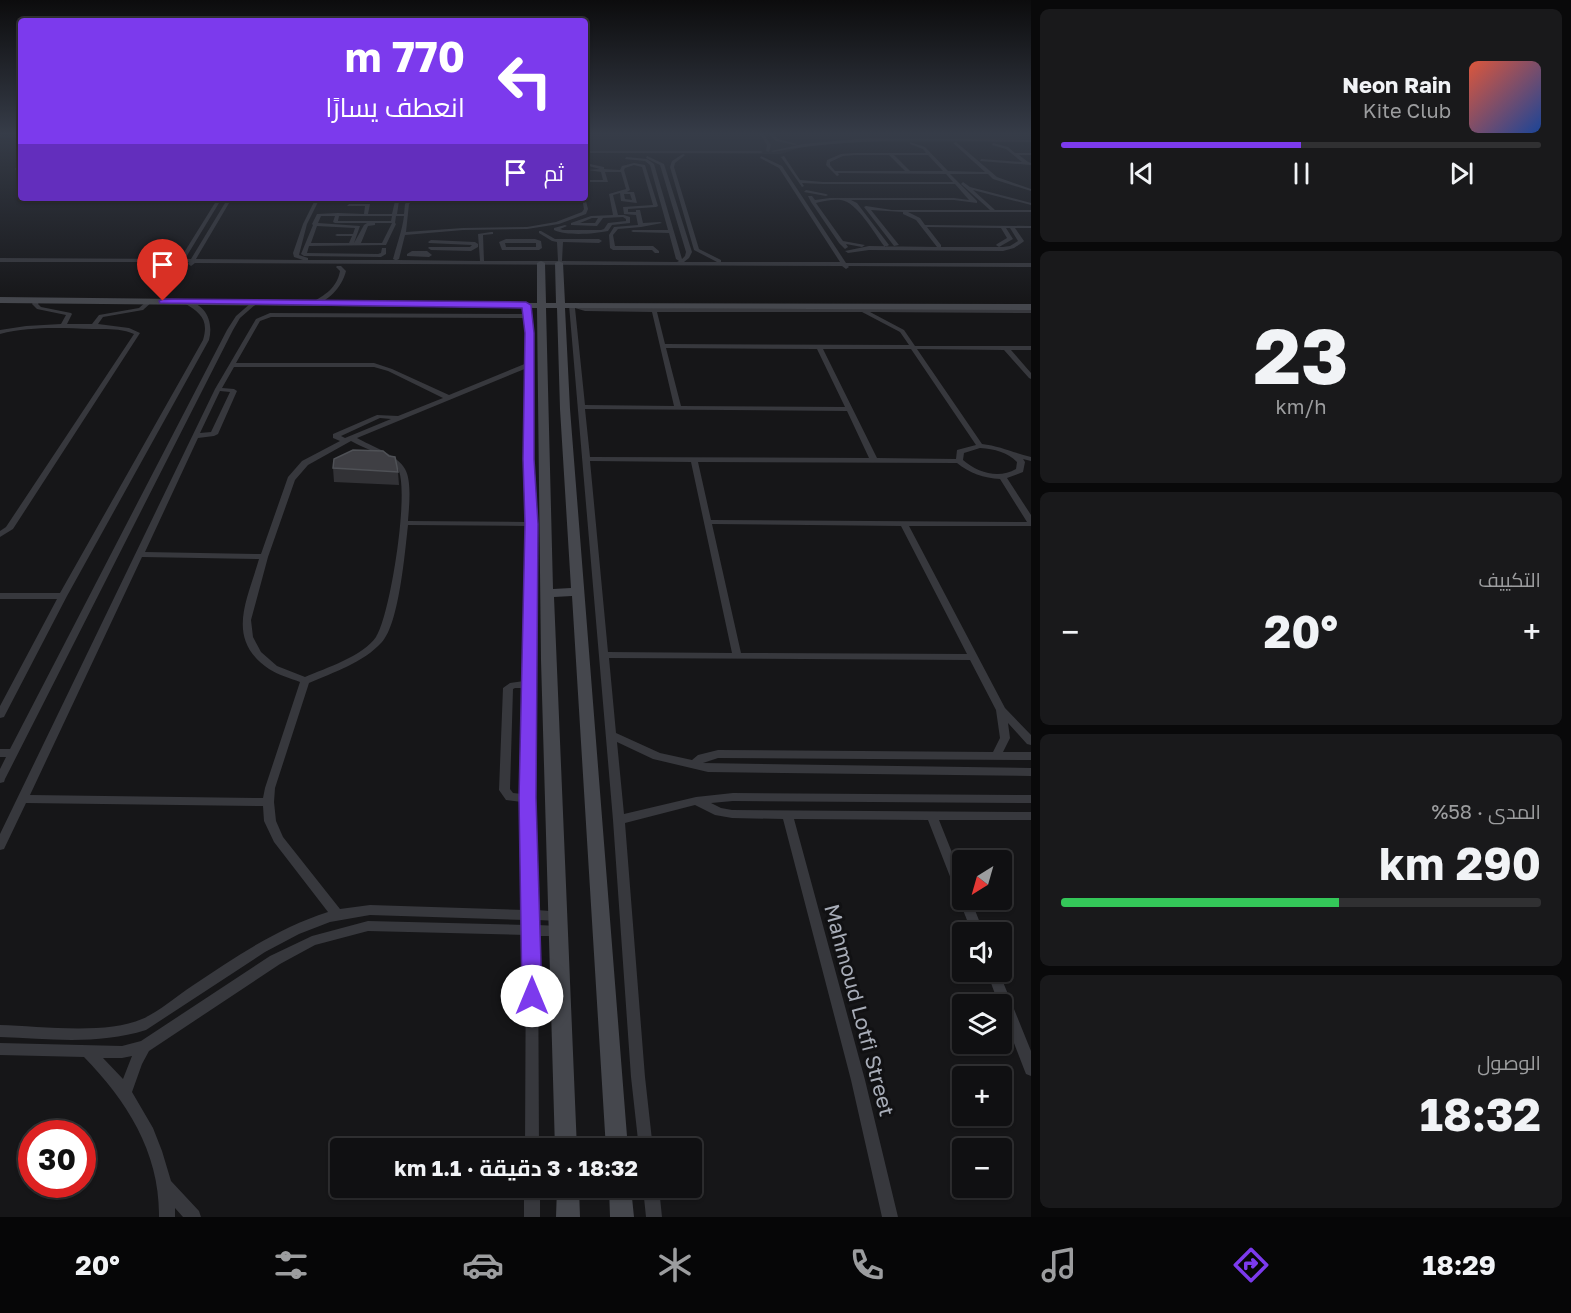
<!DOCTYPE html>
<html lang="ar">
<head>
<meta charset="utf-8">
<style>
  body { margin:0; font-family:"Golos Text",Cairo,sans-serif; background:#19191b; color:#f1f3f6; direction:rtl; height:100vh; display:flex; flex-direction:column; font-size:22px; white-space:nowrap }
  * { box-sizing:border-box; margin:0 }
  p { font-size:20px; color:#9c9d9f }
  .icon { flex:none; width:33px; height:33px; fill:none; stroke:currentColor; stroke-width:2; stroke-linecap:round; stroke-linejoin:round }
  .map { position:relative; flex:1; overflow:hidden; direction:ltr }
  .drawer { display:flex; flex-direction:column; gap:9px; padding:9px; background:#09090a; width:540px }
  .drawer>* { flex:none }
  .banner { position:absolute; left:18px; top:18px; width:570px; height:183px; border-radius:6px; box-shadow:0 2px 4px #0004,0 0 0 2px #303032; direction:rtl; background:#7c3aed; color:#fff; overflow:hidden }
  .needle { width:39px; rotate:217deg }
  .controls { position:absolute; left:952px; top:850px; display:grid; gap:12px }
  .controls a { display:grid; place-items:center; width:60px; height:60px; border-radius:6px; background:#101012; box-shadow:0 2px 4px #0004,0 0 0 2px #303032; font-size:30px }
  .speed { position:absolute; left:18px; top:1120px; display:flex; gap:12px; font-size:30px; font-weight:700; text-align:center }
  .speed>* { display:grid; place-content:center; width:78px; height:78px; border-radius:50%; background:#101012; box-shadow:0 2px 4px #0004,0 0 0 2px #303032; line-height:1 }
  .speed .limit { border:9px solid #d22; background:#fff; color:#111 }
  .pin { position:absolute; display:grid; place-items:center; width:51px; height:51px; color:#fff; margin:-62px -26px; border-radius:50% 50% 50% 0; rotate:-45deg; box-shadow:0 0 6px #0007 }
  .pin .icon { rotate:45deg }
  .me { position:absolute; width:66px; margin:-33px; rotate:0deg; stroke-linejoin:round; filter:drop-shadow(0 0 4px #0008) }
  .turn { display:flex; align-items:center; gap:21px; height:126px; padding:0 24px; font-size:27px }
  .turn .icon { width:78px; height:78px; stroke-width:2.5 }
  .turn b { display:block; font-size:42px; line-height:51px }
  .then { display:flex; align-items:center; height:57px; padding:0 24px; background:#0003; gap:12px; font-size:22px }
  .big { font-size:45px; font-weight:700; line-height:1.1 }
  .drawer .card { flex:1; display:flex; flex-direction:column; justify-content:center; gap:9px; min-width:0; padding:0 21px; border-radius:9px; background:#19191b }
  .drawer .dial { align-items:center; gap:0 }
  .dial b { font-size:78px; line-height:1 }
  .song { display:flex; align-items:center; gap:18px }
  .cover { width:72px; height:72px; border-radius:9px; background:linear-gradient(135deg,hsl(10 70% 55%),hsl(220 70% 35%)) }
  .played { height:6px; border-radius:3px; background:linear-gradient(90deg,#7c3aed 50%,#303032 50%) }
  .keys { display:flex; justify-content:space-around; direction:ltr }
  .heat { display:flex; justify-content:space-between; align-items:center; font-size:33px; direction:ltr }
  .charge { height:9px; border-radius:4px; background:linear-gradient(90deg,#34c759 58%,#303032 0) }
  .trip { position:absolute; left:330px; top:1138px; width:372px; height:60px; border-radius:6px; background:#101012; box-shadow:0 2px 4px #0004,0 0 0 2px #303032; font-weight:700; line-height:60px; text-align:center; direction:rtl }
  .dock { display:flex; height:96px; justify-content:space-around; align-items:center; background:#060607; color:#9c9d9f }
  .dock .icon { width:42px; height:42px }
  .dock .current { color:#7c3aed }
  .dock b { font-size:27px; color:#f1f3f6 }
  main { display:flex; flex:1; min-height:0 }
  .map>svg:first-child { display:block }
</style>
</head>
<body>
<main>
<section class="drawer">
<div class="card">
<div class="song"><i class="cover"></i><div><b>Neon Rain</b><p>Kite Club</p></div></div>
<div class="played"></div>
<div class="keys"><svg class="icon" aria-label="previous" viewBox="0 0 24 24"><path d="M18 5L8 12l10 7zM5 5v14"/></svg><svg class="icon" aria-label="pause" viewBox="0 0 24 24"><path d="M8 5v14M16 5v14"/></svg><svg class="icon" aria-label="next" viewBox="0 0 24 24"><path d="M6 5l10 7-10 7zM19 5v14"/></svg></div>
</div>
<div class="card dial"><b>23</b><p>km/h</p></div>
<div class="card"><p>التكييف</p>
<div class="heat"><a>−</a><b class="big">20°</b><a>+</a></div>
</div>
<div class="card"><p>المدى · 58%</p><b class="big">290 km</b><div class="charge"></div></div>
<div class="card"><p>الوصول</p><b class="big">18:32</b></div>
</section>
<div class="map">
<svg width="1031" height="1217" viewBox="0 0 1031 1217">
  <rect width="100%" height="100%" fill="#161618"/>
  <!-- built -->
  <path fill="#222225" d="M585 133H1031V142H861L805 146 781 154 585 153Z"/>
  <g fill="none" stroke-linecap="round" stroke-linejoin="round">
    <!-- street -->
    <path fill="#37383d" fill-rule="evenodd" d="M759 133H763L771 145 769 152 766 151 767 145Z
      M768 133H772L778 139 797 144 795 145 776 141Z
      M868 138 1031 140V142C944 141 858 136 773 152L771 151 803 144Z
      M910 142 925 147 948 171 985 172 953 143 956 142 997 177 1031 189V191L993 179 988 174H950L977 201V203L954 200H851L857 203 889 245 886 247 884 246C874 233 857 202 841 200 833 199 824 201 816 203L843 241 865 245 862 247 846 244 848 247 845 249 839 243 811 202 808 196H812L815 200 830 198H954L969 200 955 184H823L802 183 804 186 802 187 781 157 784 156 800 180 823 182H953L946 174 838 173 839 175 837 176 826 165 827 160 841 154 855 153H926L923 149 910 144ZM855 155H889L905 171H835L830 165V162L843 156ZM894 155H928L943 171H910Z
      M993 143 1008 147 1015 153H1031V155H1019L1028 162 1031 163V165L980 161 981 159 1022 162 1006 149 992 145Z
      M585 151H761L763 152 761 153H585Z
      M683 154 685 155 675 163 674 167 699 249 721 260V262H840L779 168 760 158 761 156 782 166 846 263H1031V267L848 266 849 267 846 269 842 266 195 263 191 266 188 264 189 262H183L179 267 176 265 178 262H0V258L180 259 218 198H222L185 259H191L228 198H232L196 259 303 260 294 257 293 253 303 224 316 198H320L307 224 299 255 308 258V260H395L393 259C397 244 402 231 404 216H396L395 223 396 224 386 245 309 246 307 253 378 254 381 253 382 248H386V254L381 257 304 256 301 254 313 225 312 224 317 214 338 213 364 214 365 206H347L349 204H370L368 214H392L395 201 397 198H402L399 201 397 214H404L405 204 410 198H415L409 204 406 232 463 228 527 227 556 222 582 212 584 209 582 198 585 197 588 209 586 214 559 224 527 229 463 230 405 235 399 259 397 260 480 261 478 234 491 232H493V234L483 235 484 261H558L557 242 552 241 539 233V231H541L555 239H599L602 241 599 243 563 242 562 261 677 262 679 261 676 259 669 233 633 232 631 231 633 230H668L650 165 645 161 625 159 626 157 647 159 654 164 682 259 685 256 686 252 660 165 646 158 647 156 664 164 692 252 689 258 684 262H717L694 250 670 167 672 161ZM321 216H335L333 222 335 223H367L364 225 354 243 360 226 318 223ZM339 216H392L391 221H338ZM375 223H392L382 243H361L368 226 375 225ZM317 226 355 228 353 234H337L335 235 337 236H352L349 243H311Z
      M20 162H21L19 169 21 177 15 169Z
      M585 163 604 167V169L620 170 622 166 634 163 645 165 658 206 656 207 628 209V212H636V210H640L643 223 660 222 662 223 641 227 618 229 613 235 615 246H653L659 251V253H655L652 250H613L610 248 609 235 614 227 638 225 636 215 624 214 623 207 653 205 642 167 634 165 625 168 624 170 630 190 627 192H634L637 203 621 201 620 193 613 195 618 215H624L630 217V223L612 225 608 231C594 234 566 236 554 230V228L565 225 567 226 560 229 563 230H601L604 229 608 223 626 221V219L623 217 603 218 597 226 571 225V223L591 216 613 215 609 194 626 189 621 172H605L608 182H586L588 180H603L601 172 588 170 600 169 585 165ZM624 194H630L632 200 625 199ZM592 218H598L595 223H580Z
      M963 182 970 187 1031 203V205L973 190 995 210H1031V212H908L920 218 925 225 1031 226V228H1015L1024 241 1023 242 1014 248 1003 251 869 250 848 253 845 251 869 246 937 247 916 220 903 214V212L871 210 899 245 894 246 864 207 866 206 892 210H990L961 184ZM927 227 1001 228 1007 238 997 244 996 245 999 247 1013 239 1006 228H1010L1018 241 1010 246 1003 247H941V245Z
      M806 190 826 194 828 195 826 196 804 192Z
      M506 239H535L541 241 542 248 539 250H502L499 242ZM505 243H536V247H506Z
      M431 240 475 242 478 244V247L471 251 431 250 428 248 429 247H470L472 245 429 243 428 242Z
      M412 251H427L432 255 429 257 407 256V254Z
      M337 266H341L346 271C342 287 328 303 311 305V303C325 295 337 288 340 271L336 267Z
      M37 298 40 300 38 304 41 307 71 313 72 314 67 324H92L99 315 139 308 148 300 153 301 143 310 103 317 98 324 129 328 140 333 13 529 0 537V531L6 527 134 334C120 328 106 329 92 329 62 328 31 326 0 334V330L26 326 61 324 66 315 37 309 32 304 35 299Z
      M184 301C205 302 214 321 209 340L67 596 5 715 4 717 0 718V706L57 599H0V593H60L203 340C209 320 201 313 184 303Z
      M251 303 256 304 240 318 233 330 5 779 4 782 0 783V769L6 757H0V749H10L227 330 236 316Z
      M572 303 585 307 654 308 1031 309V313L870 312 904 330 915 346H1031V350H1011L1031 373V379L1029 378 1004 350 917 349 982 444C1000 446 1014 453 1031 457V461L1023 459 1025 462 1023 472 1007 478 1031 515V526H909L1005 708 1031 735V745L1027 744 1008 723 1010 738 1003 752H1031V760L718 758 703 763 1031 768V776L708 772 653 759 617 742 624 814 696 797 733 793 1031 795V803L733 801 711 803 721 808 732 810 1031 812V820H939L963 880V900H971L984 933H972L928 820 794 819 865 1080 898 1217H882L851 1080 783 819 732 818 715 815 695 805 625 823 645 1077 653 1149H639L631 1077 613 820 569 305ZM575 308 585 311 652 312 674 406 585 405ZM657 312H862L900 332 909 345 665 344ZM666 348 817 349 845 407 681 406ZM823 349H911L976 445 957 450 956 459 877 458ZM585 409 847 411 869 458 590 457ZM980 448C995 449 1007 452 1017 462L1016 469C999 479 978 473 963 460L964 453ZM590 461 691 462 732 653 608 652ZM698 462 957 463C969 473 984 478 1000 479L1027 522 711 520ZM712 524 901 526 967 654 741 653ZM609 658 970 660 996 710 1000 738 993 752 718 750 698 755 692 760 660 753 616 733Z
      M527 308 530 310 533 333V459L535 524 533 798 537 910 562 912 564 916 562 920 558 921 538 920V925L558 926 562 927 564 931 562 935 558 936H538L539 1149H525L526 935 368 931 315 945 280 964 149 1051 142 1064 132 1092 153 1128 162 1151 171 1181 199 1211 201 1217H183L175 1208V1217H159C160 1153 127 1101 84 1057L0 1055V1043L122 1046 141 1041 270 956 312 936 368 921 526 925 525 920 370 915 330 922 299 934 265 952 146 1030C98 1045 50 1039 0 1037V1025C39 1026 106 1035 142 1019 157 1013 177 996 192 986 235 957 278 928 328 912L274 842 264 821 263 806 26 803 4 849 0 850V834L215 389 256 319 270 313 525 314 524 310ZM271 317 525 318 527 333V363L449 395 392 369 374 363H236L260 321ZM234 367H374L388 371 443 398 398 416 377 415 333 434V438L340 441 302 461 288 477 261 554 145 552 198 438 214 436 218 434 237 391 234 389 222 388ZM527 368 525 459 527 522 408 521C409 507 412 481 405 469 398 455 371 446 357 438ZM220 391 230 392 211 432 200 433ZM380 418 391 419 345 438 341 436ZM351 441C363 448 392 457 398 469 410 490 390 617 376 637 363 656 326 668 305 677L277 666 261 652 253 637 251 620 268 557 295 480 308 465ZM408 525 527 526 524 681 510 683 503 688 499 790 506 800 522 802 525 910 370 905 340 909 283 837 276 821 274 802 275 788 309 683C334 672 363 663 382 642 399 624 405 552 408 525ZM142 557 259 559C247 601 225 639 269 669 278 675 290 678 300 682L265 788 263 798 30 795ZM515 688H524L522 794 513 793 510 789 513 689ZM132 1056 123 1079 103 1058H122Z
      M987 972H999L1031 1051V1076L1026 1074 1024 1069 1002 1012V1005H999Z
      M524 1188H540V1217H524Z
      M643 1188H659L662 1217H646Z"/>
    <!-- secondary -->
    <path fill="#45474d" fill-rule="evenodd" d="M541 261 545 263 546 303H556L555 263 559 261 563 263 565 303 1031 304V310L565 308 570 409 628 1149H606L572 596 554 597 577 1149H555L541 660 537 308 0 303V297L537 303V263ZM546 308H557L560 409 571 588 553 589Z
      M557 1188H579L580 1217H556Z
      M609 1188H631L634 1217H610Z"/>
  </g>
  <!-- wall -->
  <path fill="#323236" d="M459 198H493V199L460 200Z
    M389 456 398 472 399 485 334 482 333 468Z"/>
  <!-- building -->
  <path fill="#3f3f44" stroke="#4f5156" stroke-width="1.5" d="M353 450 383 451 389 456 395 457 398 472 333 468 334 459Z"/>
  <!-- sky -->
  <linearGradient id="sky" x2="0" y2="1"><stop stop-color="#0c0c0d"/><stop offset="0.44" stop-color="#363c48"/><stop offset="1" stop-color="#363c48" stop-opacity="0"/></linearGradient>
  <rect width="1031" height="303" fill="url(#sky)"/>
  <!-- route -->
  <path fill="#7c3aed" stroke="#51269a" stroke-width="1.5" d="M163 299 526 302 531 305 534 333V459L538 524 536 798 542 996 539 1003 532 1005 525 1003 522 996 519 798 525 524 523 459 525 333 522 308 160 303 159 301Z"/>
  <g text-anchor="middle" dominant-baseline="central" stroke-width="6" stroke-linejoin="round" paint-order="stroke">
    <!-- near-street labels -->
    <g font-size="21" fill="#a8adb8" stroke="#111113">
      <text transform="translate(860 1010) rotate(75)">Mahmoud Lotfi Street</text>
    </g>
  </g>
</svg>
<div class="controls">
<a><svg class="needle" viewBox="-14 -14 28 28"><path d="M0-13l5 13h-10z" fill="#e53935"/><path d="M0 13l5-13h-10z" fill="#9c9d9f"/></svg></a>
<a><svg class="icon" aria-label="sound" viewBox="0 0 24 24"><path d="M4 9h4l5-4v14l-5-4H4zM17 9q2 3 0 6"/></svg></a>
<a><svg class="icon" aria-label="layers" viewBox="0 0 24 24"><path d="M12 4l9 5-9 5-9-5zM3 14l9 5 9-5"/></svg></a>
<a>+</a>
<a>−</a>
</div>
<div class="speed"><div class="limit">30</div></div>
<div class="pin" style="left:163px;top:301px;background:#d93025"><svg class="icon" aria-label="arrive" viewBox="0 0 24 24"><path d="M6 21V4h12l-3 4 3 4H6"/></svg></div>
<svg class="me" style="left:532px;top:996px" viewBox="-20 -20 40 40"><circle r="19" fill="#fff"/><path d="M0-13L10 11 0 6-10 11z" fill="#7c3aed"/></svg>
<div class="trip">18:32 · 3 دقيقة · 1.1 km</div>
<div class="banner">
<div class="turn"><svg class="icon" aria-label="left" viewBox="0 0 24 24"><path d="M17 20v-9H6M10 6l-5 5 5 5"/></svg><div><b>770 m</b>انعطف يسارًا</div></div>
<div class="then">ثم<svg class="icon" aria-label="arrive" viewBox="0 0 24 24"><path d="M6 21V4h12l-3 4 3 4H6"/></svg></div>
</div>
</div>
</main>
<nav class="dock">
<b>18:29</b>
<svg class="icon current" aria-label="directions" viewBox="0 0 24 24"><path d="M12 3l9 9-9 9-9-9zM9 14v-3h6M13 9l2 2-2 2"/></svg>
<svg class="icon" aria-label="music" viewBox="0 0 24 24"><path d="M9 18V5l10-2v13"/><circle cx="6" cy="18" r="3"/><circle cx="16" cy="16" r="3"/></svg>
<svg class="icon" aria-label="phone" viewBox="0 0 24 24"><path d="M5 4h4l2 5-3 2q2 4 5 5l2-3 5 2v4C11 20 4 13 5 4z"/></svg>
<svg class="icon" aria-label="climate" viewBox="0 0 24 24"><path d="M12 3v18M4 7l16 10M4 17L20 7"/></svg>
<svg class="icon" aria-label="car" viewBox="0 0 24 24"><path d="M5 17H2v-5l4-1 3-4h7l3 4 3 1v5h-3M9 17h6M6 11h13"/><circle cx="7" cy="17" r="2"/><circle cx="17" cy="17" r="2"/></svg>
<svg class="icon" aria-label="filters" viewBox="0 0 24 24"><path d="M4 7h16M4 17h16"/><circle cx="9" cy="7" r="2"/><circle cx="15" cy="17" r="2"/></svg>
<b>20°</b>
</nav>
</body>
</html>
